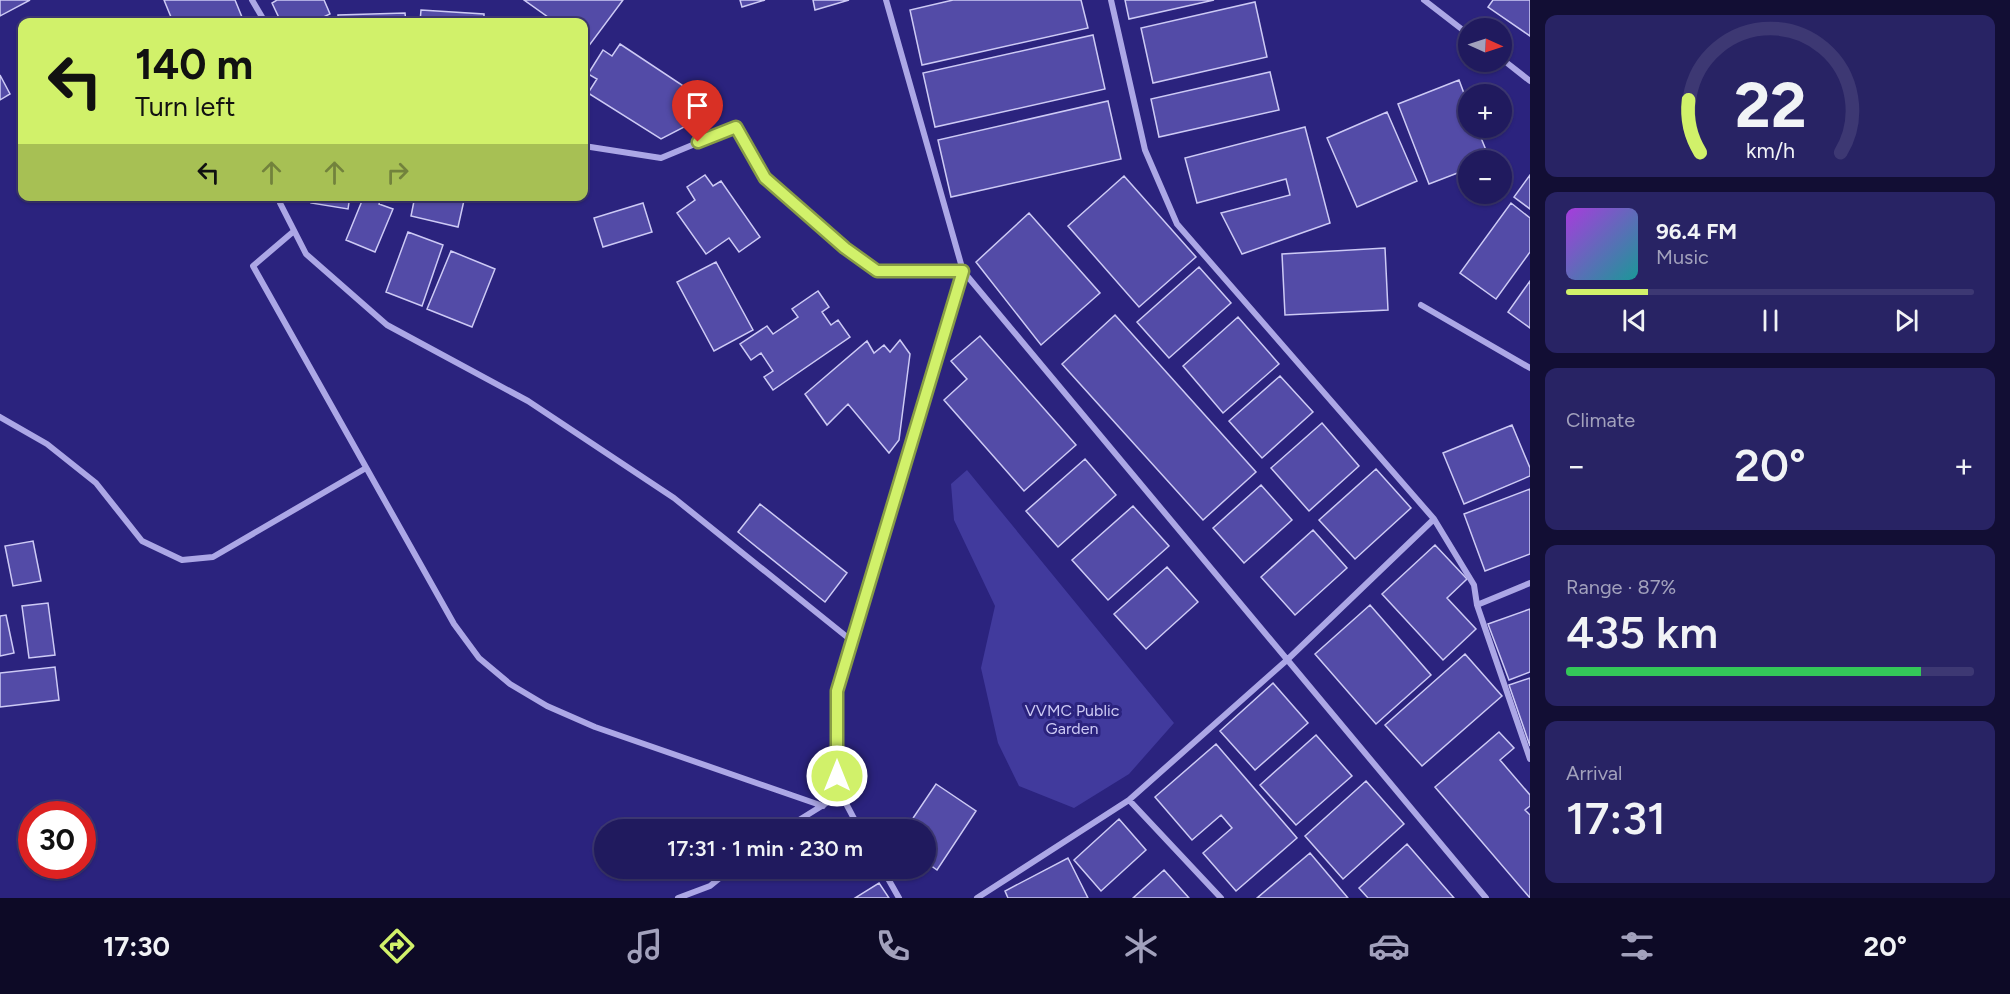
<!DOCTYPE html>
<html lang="en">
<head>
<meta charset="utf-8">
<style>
  body { margin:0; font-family:Figtree,sans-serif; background:#282364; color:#f1f3f6; height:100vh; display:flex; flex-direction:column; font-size:22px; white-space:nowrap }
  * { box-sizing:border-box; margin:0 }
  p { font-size:20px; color:#a2a1bc }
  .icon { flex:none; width:33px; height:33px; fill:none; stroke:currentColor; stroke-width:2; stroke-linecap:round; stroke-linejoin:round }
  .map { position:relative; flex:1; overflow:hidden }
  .details { display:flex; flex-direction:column; gap:15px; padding:15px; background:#120e34; width:480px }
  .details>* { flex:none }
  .hud { position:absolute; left:18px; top:18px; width:570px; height:183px; border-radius:12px; box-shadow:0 2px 4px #0004,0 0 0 2px #3d3873; background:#d1f16a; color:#111; overflow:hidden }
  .needle { width:39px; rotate:93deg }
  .tools { position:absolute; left:1458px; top:18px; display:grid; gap:12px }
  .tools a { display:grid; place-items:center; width:54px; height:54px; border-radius:50%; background:#201a5e; box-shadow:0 2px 4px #0004,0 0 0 2px #3d3873; font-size:30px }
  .speed { position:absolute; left:18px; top:801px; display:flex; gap:12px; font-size:30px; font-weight:700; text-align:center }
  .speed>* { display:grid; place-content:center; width:78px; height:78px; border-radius:50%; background:#201a5e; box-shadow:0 2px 4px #0004,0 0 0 2px #3d3873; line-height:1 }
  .speed .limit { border:9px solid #d22; background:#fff; color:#111 }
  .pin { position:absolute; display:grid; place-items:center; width:51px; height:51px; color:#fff; margin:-62px -26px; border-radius:50% 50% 50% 0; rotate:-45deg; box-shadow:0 0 6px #0007 }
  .pin .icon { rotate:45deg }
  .me { position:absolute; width:66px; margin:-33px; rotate:0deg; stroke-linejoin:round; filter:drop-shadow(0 0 4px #0008) }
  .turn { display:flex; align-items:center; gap:21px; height:126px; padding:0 18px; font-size:27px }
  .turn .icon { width:78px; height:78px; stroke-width:2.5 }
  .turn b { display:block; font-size:42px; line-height:51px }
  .lanes { display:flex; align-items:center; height:57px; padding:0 18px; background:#0003; justify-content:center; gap:30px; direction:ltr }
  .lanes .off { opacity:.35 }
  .big { font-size:45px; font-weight:600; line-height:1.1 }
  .details .card { flex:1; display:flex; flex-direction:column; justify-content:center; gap:9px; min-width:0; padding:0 21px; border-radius:12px; background:#282364 }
  .details .dial { align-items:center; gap:0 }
  .dial svg { height:156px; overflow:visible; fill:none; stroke:#3d3873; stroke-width:7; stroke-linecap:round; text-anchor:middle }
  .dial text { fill:#f1f3f6; stroke:none }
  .song { display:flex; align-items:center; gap:18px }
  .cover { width:72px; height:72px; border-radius:9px; background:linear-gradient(135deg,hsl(280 70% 55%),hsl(180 70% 35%)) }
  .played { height:6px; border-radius:3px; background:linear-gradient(90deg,#d1f16a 20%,#3d3873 20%) }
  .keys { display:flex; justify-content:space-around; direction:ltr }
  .heat { display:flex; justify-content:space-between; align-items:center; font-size:33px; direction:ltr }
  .charge { height:9px; border-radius:4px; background:linear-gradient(90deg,#34c759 87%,#3d3873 0) }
  .trip { position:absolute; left:594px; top:819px; width:342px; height:60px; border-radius:30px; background:#201a5e; box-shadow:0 2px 4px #0004,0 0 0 2px #3d3873; font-weight:600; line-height:60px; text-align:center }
  .dock { display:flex; height:96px; justify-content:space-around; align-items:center; background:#0d0a26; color:#a2a1bc }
  .dock .icon { width:42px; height:42px }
  .dock .current { color:#d1f16a }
  .dock b { font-size:27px; color:#f1f3f6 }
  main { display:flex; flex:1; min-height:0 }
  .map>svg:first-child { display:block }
</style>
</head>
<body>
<main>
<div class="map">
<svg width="1530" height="898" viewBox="0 0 1530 898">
  <rect width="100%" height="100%" fill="#2b237e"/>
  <!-- green -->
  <path fill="#413a9d" d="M967 470 1174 723 1129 774 1074 808 1019 786 998 743 981 668 995 606 954 520 951 484Z"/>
  <!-- building -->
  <path fill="#534ba7" stroke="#cdcaf5" stroke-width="1.5" d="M0 0H30L0 16Z
    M164 0H235L244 22H173Z
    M277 0H324L330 14 313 22H281L272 3Z
    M524 0H623L588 47 584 44V22H555Z
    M740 0H765L742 7Z
    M813 0H849L815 10Z
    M953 0H1081L1088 28 922 65 910 10Z
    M1125 0H1214L1129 19Z
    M1493 0H1530V36L1488 7Z
    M1255 2 1267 57 1153 83 1141 28Z
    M421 10 484 14V22H420Z
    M405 13 406 22H338V15Z
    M1093 35 1105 89 935 127 923 73Z
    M620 44 697 95 692 105 698 109 688 125 661 139 588 93 597 79 588 74 603 50 612 56Z
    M1270 72 1279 110 1159 137 1151 99Z
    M0 75 10 94 0 100Z
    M1459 80 1468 104V128H1477L1490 160H1468V169L1429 184 1398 104Z
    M1108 101 1121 159 951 197 938 140Z
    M1387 112 1417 181 1357 207 1327 138Z
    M1305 127 1330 223 1242 254 1221 213 1290 195 1286 179 1197 203 1185 158Z
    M705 175 713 186 721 181 760 237 739 252 729 238 706 254 677 213 695 200 687 187Z
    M1530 175V209L1514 197Z
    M1124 176 1196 257 1139 307 1068 226Z
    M312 196H350L348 209 311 203Z
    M364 196H382L379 204 393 209 375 252 346 240Z
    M415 196H465L458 227 411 216Z
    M643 203 652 232 603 247 594 218Z
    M1511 203 1530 218V252L1496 299 1460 273Z
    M1029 213 1100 293 1041 345 976 262Z
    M408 232 443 245 422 306 386 292Z
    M1385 248 1388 310 1285 315 1282 254Z
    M451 251 495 269 472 327 427 309Z
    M716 262 753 330 714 351 677 282Z
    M1199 267 1231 303 1169 358 1137 322Z
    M1530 281V328L1508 312Z
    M818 291 829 307 822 312 831 325 838 320 850 337 773 390 764 377 773 371 761 353 751 360 740 344 767 326 773 334 798 317 792 309Z
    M1115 315 1256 472 1203 520 1062 364Z
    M1238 317 1279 364 1223 413 1183 366Z
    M980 336 1076 445 1024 491 944 400 967 379 951 361Z
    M900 340 910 354 899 440 889 453 848 404 827 425 805 394 867 341 874 353 884 345 890 352Z
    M1280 376 1313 412 1262 458 1229 421Z
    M1322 423 1359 466 1309 511 1271 468Z
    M1512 425 1530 468V476L1464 504 1443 453Z
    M1085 459 1116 495 1058 547 1026 511Z
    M1376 469 1411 508 1355 559 1319 520Z
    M1261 485 1292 520 1244 563 1213 528Z
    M1530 489V554L1485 571 1464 514Z
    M760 504 847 573 825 602 738 532Z
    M1133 506 1169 546 1108 600 1072 560Z
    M1313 530 1347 568 1295 615 1261 577Z
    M33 541 41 581 13 586 5 546Z
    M1435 545 1467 579 1447 598 1476 629 1443 660 1382 594Z
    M1167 567 1198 602 1146 649 1114 614Z
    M48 603 55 655 29 658 22 606Z
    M1370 605 1431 675 1376 724 1315 654Z
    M1530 609V672L1509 680 1488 624Z
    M6 615 14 653 0 656V616Z
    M1465 654 1502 696 1422 766 1385 725Z
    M55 667 59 700 0 707V673Z
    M1530 678V746L1509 685Z
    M1273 683 1308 723 1255 770 1220 731Z
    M1499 732 1514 748 1500 760 1530 795V806L1525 810 1530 815V898L1435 787Z
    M1316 735 1352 776 1296 825 1260 785Z
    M1216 744 1297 838 1236 891 1203 853 1232 828 1221 815 1192 840 1155 797Z
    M1366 781 1404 824 1343 879 1305 836Z
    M936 784 976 811 937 870 926 862V830H905Z
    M1119 819 1146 850 1101 891 1074 860Z
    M1407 844 1454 898H1368L1359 888Z
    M1310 853 1348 898H1257Z
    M1068 858 1088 898H1008L1005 891Z
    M1164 870 1189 898H1133Z
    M879 883 889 898H855Z"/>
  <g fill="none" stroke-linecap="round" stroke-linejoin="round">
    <!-- street -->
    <path stroke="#aca7e6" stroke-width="6" d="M252 0 265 22
      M886 0 963 271 1486 898
      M1111 0 1145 150 1177 224 1434 519 1474 585 1477 605 1530 759
      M1424 0 1468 34
      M1502 59 1530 81
      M584 146 661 158 736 127 765 178 845 248 877 271H963L837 691V776L841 794 860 830
      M280 196V203L306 254 387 325 528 401 674 498 852 641
      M294 231 253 266 454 624 479 658 510 684 547 706 595 727 823 806
      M1421 305 1530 368
      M0 417 47 444 96 483 142 541 182 560 213 557 366 468
      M1477 605 1530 583
      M1129 800 1221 898
      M783 830 841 794
      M882 868 899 898
      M678 898 710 886 732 868
      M977 898 1129 800 1287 660 1434 519"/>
  </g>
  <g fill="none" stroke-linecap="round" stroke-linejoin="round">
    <!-- route casing -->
    <g stroke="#889d45" stroke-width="15">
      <path id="route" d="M698 142 736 127 765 178 845 248 877 271H963L837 691V776"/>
    </g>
    <!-- route -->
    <use href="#route" stroke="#d1f16a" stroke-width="10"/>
  </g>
  <g text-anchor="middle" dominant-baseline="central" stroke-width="6" stroke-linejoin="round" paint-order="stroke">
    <!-- park labels -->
    <g font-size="16" fill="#cdcaf5" stroke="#2b237e">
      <text x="1072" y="710">VVMC Public<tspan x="1072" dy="18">Garden</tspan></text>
    </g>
  </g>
</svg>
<div class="tools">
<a><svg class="needle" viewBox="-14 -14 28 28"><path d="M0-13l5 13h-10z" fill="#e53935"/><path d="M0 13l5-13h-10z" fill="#a2a1bc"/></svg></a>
<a>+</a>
<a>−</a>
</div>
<div class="speed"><div class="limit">30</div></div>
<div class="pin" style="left:698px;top:142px;background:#d93025"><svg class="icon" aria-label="arrive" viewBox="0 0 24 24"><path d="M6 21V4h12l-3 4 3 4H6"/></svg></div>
<svg class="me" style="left:837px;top:776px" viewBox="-20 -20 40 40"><circle r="17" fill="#d1f16a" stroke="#fff" stroke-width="3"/><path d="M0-11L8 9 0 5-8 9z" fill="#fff"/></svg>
<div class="trip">17:31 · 1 min · 230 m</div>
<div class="hud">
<div class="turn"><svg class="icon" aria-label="left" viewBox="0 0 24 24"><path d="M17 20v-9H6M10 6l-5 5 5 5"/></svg><div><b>140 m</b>Turn left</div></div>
<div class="lanes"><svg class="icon" aria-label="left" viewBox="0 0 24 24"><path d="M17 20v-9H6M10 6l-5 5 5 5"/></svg><svg class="icon off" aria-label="ahead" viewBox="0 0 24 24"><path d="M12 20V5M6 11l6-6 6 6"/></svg><svg class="icon off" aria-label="ahead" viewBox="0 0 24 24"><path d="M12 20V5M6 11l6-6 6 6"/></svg><svg class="icon off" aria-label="right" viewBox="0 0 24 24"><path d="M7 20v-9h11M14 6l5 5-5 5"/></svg></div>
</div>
</div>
<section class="details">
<div class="card dial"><svg viewBox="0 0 100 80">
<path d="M14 69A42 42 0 1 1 86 69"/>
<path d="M14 69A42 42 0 0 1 8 42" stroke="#d1f16a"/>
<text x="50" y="56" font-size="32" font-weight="700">22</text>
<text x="50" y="72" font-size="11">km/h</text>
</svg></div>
<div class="card">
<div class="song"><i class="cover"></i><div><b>96.4 FM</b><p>Music</p></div></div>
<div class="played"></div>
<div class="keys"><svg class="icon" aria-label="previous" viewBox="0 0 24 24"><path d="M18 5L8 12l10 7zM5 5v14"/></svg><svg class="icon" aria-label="pause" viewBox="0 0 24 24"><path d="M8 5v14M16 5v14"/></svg><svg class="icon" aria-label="next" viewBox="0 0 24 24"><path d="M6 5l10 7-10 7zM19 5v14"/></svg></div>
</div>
<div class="card"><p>Climate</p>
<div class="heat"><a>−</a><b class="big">20°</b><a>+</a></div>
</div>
<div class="card"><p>Range · 87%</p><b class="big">435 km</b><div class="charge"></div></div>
<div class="card"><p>Arrival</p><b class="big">17:31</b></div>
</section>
</main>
<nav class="dock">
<b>17:30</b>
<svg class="icon current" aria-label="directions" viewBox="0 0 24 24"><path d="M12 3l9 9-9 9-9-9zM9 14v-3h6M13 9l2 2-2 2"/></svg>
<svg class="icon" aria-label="music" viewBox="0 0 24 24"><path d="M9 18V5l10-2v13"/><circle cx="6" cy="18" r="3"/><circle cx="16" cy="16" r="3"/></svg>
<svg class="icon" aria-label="phone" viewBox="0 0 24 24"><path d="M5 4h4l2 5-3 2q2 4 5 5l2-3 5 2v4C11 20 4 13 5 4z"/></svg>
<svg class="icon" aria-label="climate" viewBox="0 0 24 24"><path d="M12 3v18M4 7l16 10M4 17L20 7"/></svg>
<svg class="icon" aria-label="car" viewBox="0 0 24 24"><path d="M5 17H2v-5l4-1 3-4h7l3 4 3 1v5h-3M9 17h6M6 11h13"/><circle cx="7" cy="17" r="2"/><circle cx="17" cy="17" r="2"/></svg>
<svg class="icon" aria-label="filters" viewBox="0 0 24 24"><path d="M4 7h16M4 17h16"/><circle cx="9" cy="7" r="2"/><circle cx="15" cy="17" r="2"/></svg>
<b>20°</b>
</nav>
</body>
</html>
